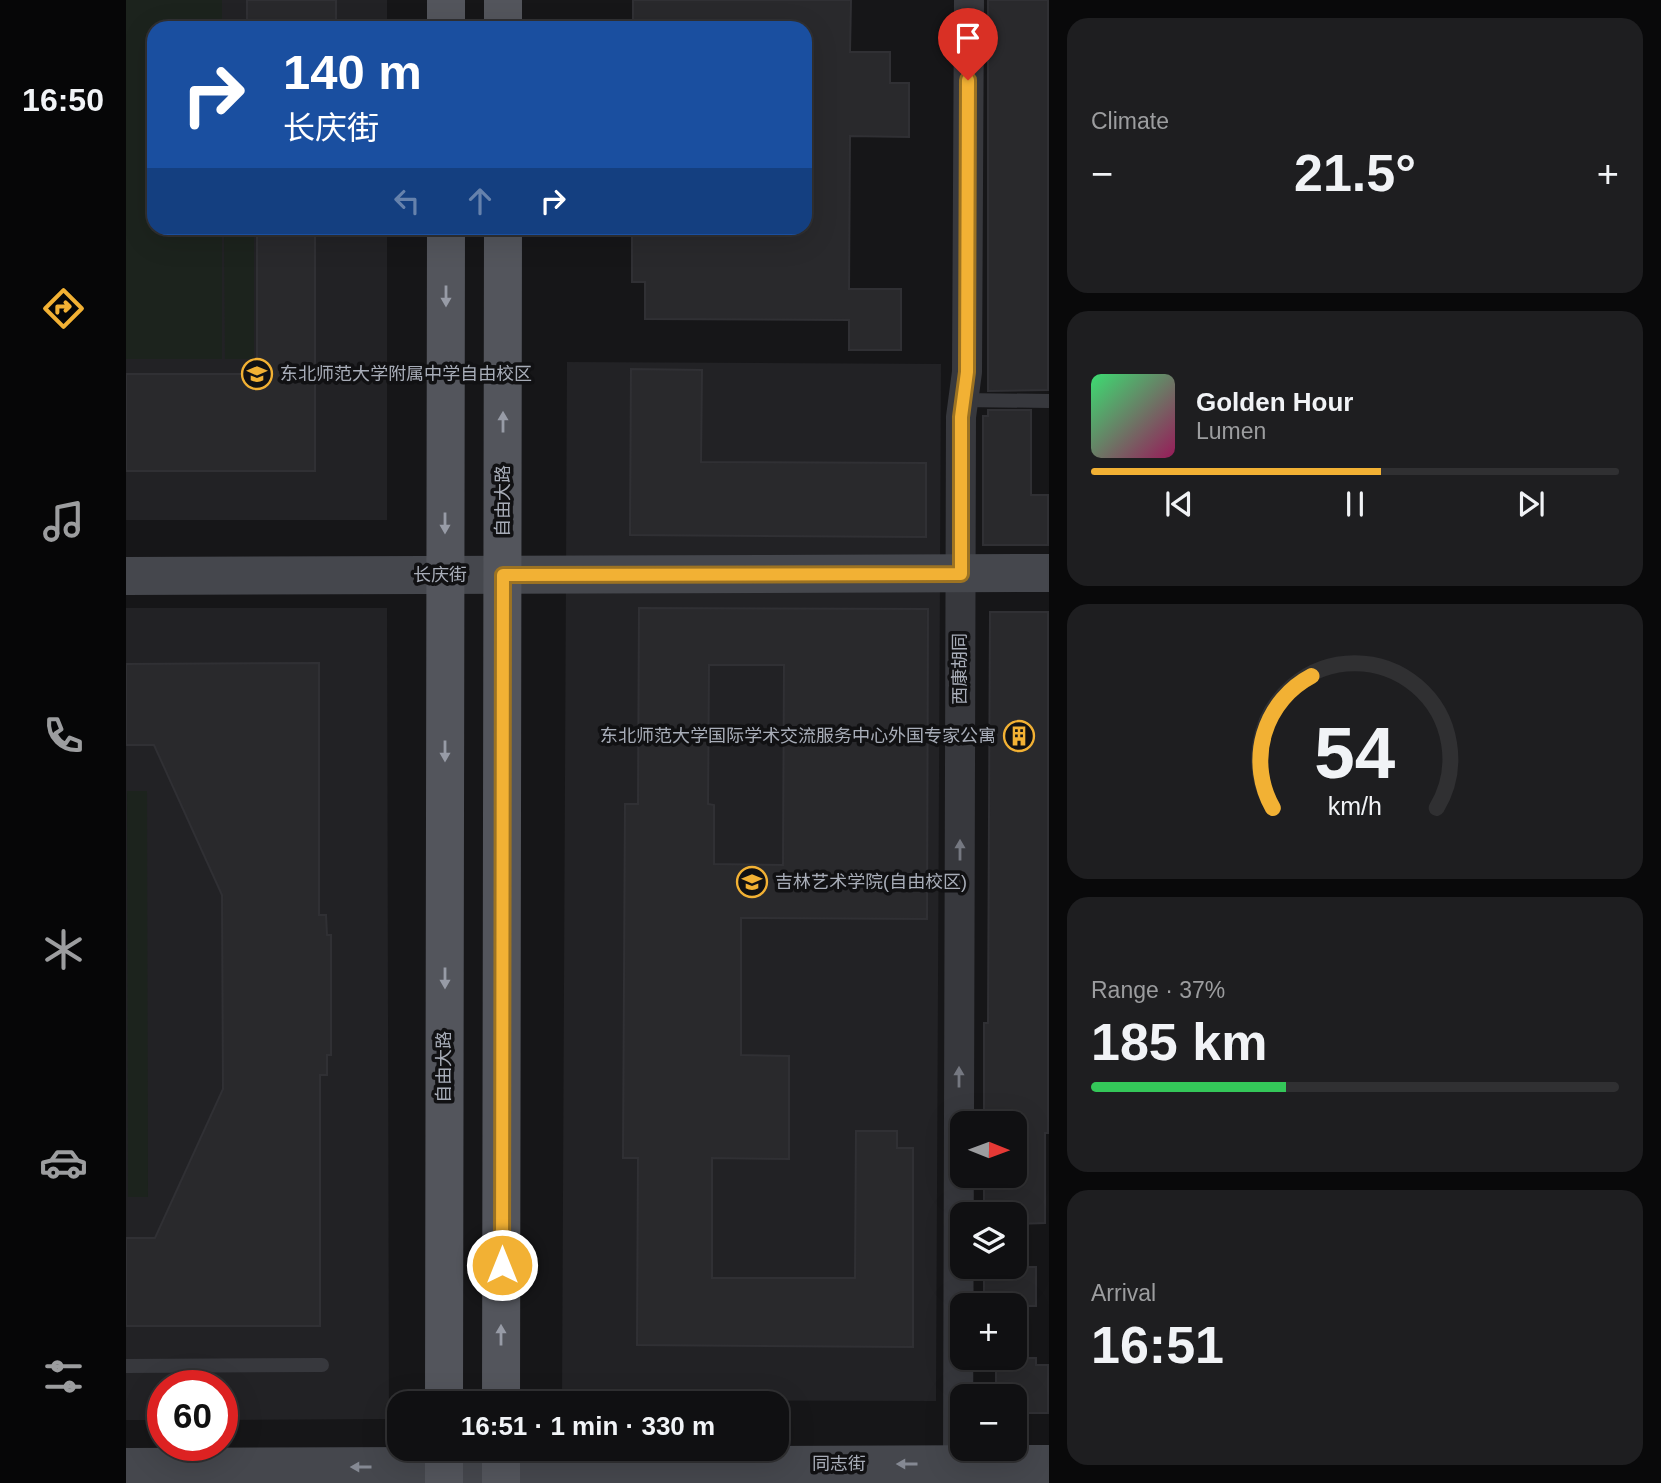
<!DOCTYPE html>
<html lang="en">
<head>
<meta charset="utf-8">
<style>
  body { margin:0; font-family:Helvetica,"Noto Sans SC",sans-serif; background:#1e1e20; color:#f1f3f6; height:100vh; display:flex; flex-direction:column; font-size:26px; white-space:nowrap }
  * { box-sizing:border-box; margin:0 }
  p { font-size:23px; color:#9c9d9f }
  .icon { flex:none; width:38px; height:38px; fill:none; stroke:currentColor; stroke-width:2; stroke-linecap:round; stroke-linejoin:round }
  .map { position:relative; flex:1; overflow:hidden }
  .details { display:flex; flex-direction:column; gap:18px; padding:18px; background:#09090a; width:612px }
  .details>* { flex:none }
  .top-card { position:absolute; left:21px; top:21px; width:665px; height:214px; border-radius:21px; box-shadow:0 7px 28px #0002,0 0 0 2px #303032; background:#1a4fa0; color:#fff; overflow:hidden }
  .needle { width:46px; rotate:91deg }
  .fabs { position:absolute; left:824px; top:1111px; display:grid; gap:14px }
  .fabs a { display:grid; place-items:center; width:77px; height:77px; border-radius:14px; background:#101012; box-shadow:0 7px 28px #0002,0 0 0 2px #303032; font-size:35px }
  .speed { position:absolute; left:21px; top:1370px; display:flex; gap:14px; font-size:35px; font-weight:700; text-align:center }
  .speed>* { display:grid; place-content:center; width:91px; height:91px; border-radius:50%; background:#101012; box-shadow:0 7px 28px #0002,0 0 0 2px #303032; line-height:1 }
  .speed .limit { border:10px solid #d22; background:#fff; color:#111 }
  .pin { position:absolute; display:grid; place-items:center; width:60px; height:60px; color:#fff; margin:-72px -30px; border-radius:50% 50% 50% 0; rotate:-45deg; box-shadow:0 0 7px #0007 }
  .pin .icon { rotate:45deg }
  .me { position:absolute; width:77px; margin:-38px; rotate:0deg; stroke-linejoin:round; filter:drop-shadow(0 0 5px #0008) }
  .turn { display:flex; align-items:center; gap:24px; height:147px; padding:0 21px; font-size:32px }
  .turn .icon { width:91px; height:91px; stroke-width:2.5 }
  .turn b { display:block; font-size:49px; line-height:60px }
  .lanes { display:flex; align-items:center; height:66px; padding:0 21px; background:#0003; justify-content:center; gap:35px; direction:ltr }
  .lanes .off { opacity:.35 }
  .big { font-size:52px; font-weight:800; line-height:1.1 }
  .details .card { flex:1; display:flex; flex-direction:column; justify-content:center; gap:10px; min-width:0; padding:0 24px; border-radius:21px; background:#1e1e20 }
  .details .dial { align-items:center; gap:0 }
  .dial svg { height:182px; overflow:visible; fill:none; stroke:#303032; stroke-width:7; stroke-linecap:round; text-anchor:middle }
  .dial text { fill:#f1f3f6; stroke:none }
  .song { display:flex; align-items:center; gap:21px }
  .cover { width:84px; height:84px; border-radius:10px; background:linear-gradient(135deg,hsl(140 70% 55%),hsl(330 70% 35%)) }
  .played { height:7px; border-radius:4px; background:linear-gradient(90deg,#f2b134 55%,#303032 55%) }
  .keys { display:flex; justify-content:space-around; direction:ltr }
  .heat { display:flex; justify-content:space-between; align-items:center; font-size:38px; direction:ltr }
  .charge { height:10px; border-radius:5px; background:linear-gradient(90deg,#34c759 37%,#303032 0) }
  .trip { position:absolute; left:261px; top:1391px; width:402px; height:70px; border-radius:21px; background:#101012; box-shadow:0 7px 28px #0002,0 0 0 2px #303032; font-weight:800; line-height:70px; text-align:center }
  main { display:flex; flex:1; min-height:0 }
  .menu { display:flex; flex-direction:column; width:126px; justify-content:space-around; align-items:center; background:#060607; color:#9c9d9f }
  .menu .icon { width:49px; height:49px }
  .menu .current { color:#f2b134 }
  .menu b { font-size:32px; color:#f1f3f6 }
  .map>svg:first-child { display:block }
</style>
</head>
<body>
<main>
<nav class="menu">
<b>16:50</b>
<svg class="icon current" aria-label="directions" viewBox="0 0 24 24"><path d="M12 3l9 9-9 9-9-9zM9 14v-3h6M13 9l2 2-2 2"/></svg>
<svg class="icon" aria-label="music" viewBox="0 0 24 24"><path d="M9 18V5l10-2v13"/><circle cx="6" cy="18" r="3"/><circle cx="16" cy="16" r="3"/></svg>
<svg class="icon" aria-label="phone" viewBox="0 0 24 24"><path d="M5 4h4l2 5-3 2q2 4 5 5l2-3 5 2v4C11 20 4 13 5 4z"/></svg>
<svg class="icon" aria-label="climate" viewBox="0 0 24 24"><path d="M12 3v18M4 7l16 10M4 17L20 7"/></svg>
<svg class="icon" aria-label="car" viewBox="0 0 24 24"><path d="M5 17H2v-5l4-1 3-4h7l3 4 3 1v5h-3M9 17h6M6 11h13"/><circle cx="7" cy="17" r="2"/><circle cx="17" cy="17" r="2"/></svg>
<svg class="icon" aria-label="filters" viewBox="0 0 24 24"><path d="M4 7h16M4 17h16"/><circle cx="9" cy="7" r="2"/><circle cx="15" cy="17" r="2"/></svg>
</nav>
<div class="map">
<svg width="923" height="1483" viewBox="0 0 923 1483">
  <rect width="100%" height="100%" fill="#161618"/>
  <!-- built -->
  <path fill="#222225" d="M0 0H261V28H28V228H261V520H0Z
    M441 362 815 364 810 1401 436 1400Z
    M0 608H261L263 1419 96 1420V1386H37V1420H0Z"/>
  <!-- green -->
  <path fill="#1c231d" d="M0 0H96V28H28V228H96V359H0Z
    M98 228H128V359H99Z
    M1 791H21L22 1197H2Z"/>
  <!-- building -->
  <path fill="#29292c" stroke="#303034" stroke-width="2" fill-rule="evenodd" d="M121 0H210V28H121Z
    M507 0H725L724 52H764V83H783V137L724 136 723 289H775V350H723V320L519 319V282H506V228H679V28H507Z
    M862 0H922V390L862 391Z
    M131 228H189V471H0V374H131Z
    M505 369 576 370 575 462 800 463V537L504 535Z
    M862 410H905V495H922V545H857V416H862Z
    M513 608 802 609 801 919 615 918V1055L663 1056V1159L586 1158V1278H729L730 1131H771V1148H787V1347L511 1345 512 1158H497L499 804H512ZM583 665H658L657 865 588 864V805L582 804Z
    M864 612H922V1133H919V1223L889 1224V1214H858V1176H889V1124H858V1023H862Z
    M193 663V915H200L201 935H205V1055H201V1075H194V1326H0V1238H29L97 1089 96 895 28 745H0V664Z
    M858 1267H910V1306H858Z
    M870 1358H910V1365H922V1413H889V1396H870Z"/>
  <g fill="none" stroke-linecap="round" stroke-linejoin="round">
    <!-- lane -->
    <path stroke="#37383d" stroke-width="14" d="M837 400 923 401
      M0 1366 196 1365"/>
    <!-- street -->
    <path stroke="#37383d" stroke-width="30" d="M832 1464 835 417 841 372 843 0"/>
    <!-- secondary -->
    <path stroke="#45474d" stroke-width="38" d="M0 576 923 573
      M0 1467 923 1464"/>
    <!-- primary -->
    <path stroke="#53555c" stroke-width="38" d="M320 28V0
      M377 28V0
      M318 1404 320 228
      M375 1404 377 228
      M318 1449V1483
      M375 1483V1449"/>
  </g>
  <!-- one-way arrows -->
  <defs><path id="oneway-solid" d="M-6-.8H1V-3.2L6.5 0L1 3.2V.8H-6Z" transform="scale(1.75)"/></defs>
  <g fill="#979ba6">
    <use href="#oneway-solid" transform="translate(320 296) rotate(90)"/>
    <use href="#oneway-solid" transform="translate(377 422) rotate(-90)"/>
    <use href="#oneway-solid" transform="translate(319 523) rotate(90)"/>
    <use href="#oneway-solid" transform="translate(319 751) rotate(90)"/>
    <use href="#oneway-solid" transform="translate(319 978) rotate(90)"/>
    <use href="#oneway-solid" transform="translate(375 1335) rotate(-90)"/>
  </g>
  <g fill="#757881">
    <use href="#oneway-solid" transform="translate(834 850) rotate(-90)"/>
    <use href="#oneway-solid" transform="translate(833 1077) rotate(-90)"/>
  </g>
  <g fill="#858993">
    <use href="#oneway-solid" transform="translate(781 1464) rotate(-180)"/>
    <use href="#oneway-solid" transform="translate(235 1467) rotate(-180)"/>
  </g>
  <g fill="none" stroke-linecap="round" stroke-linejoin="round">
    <!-- route casing -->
    <g stroke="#9d7322" stroke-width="18">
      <path id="route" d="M376 1265 377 575 835 574V417L841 372 842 80"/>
    </g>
    <!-- route -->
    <use href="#route" stroke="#f2b134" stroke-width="12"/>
  </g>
  <!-- icons -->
  <defs>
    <g id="school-ring" transform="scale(1.575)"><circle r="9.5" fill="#111113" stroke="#f2b134" stroke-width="1.5"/><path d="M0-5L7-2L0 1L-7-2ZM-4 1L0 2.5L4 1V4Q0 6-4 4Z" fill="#f2b134"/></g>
    <g id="building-ring" transform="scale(1.575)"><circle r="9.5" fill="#111113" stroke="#f2b134" stroke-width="1.5"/><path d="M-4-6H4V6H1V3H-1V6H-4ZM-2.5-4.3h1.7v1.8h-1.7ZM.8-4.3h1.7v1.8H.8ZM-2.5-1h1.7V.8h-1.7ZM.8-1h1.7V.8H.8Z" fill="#f2b134"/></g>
    <g id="university-ring" transform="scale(1.575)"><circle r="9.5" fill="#111113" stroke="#f2b134" stroke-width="1.5"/><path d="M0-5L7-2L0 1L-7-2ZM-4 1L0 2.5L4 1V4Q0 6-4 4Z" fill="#f2b134"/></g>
  </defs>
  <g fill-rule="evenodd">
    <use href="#school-ring" x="131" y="374"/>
    <use href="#building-ring" x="893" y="736"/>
    <use href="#university-ring" x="626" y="882"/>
  </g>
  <g text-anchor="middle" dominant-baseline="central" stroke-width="7" stroke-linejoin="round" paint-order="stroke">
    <!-- poi labels -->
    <g font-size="18" fill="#a8adb8" stroke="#111113" text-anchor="start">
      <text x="154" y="374">东北师范大学附属中学自由校区</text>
      <text x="870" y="736" text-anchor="end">东北师范大学国际学术交流服务中心外国专家公寓</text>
      <text x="649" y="882">吉林艺术学院(自由校区)</text>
    </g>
    <!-- street labels -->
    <g font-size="18" fill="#a8adb8" stroke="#111113">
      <text transform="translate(377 501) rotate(-90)">自由大路</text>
      <text x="314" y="575">长庆街</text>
      <text transform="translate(834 669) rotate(-90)">西康胡同</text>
      <text transform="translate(318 1067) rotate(-90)">自由大路</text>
      <text x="713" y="1464">同志街</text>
    </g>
  </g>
</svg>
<div class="fabs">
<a><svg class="needle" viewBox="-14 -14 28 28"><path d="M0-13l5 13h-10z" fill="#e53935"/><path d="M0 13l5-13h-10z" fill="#9c9d9f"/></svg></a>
<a><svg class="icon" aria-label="layers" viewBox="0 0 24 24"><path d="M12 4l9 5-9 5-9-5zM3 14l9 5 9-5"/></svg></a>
<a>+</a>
<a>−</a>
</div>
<div class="speed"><div class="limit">60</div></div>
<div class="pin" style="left:842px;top:80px;background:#d93025"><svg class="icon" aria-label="arrive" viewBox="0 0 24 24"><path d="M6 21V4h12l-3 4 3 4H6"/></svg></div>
<svg class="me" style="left:376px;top:1265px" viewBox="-20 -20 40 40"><circle r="17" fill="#f2b134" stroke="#fff" stroke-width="3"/><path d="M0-11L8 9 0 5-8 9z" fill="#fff"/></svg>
<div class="trip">16:51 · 1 min · 330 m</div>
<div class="top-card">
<div class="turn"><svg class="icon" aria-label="right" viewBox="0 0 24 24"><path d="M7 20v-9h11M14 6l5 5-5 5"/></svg><div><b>140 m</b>长庆街</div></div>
<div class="lanes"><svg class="icon off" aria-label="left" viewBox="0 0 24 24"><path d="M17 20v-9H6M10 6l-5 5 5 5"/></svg><svg class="icon off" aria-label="ahead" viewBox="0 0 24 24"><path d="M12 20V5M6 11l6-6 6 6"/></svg><svg class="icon" aria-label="right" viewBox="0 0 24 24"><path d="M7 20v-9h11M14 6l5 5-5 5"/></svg></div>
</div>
</div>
<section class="details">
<div class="card"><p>Climate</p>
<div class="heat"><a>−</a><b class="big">21.5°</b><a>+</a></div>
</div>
<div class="card">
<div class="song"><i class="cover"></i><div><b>Golden Hour</b><p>Lumen</p></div></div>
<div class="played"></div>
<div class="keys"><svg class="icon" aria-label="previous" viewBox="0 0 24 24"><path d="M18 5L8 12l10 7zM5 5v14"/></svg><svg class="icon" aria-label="pause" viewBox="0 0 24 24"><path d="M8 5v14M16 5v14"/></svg><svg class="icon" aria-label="next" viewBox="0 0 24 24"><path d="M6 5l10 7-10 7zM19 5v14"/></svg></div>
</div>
<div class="card dial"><svg viewBox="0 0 100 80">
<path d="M14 69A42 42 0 1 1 86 69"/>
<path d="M14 69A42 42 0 0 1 31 11" stroke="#f2b134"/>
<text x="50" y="56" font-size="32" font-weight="700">54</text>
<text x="50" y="72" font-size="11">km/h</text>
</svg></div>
<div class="card"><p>Range · 37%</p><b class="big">185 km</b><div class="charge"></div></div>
<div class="card"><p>Arrival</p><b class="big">16:51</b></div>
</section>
</main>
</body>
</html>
